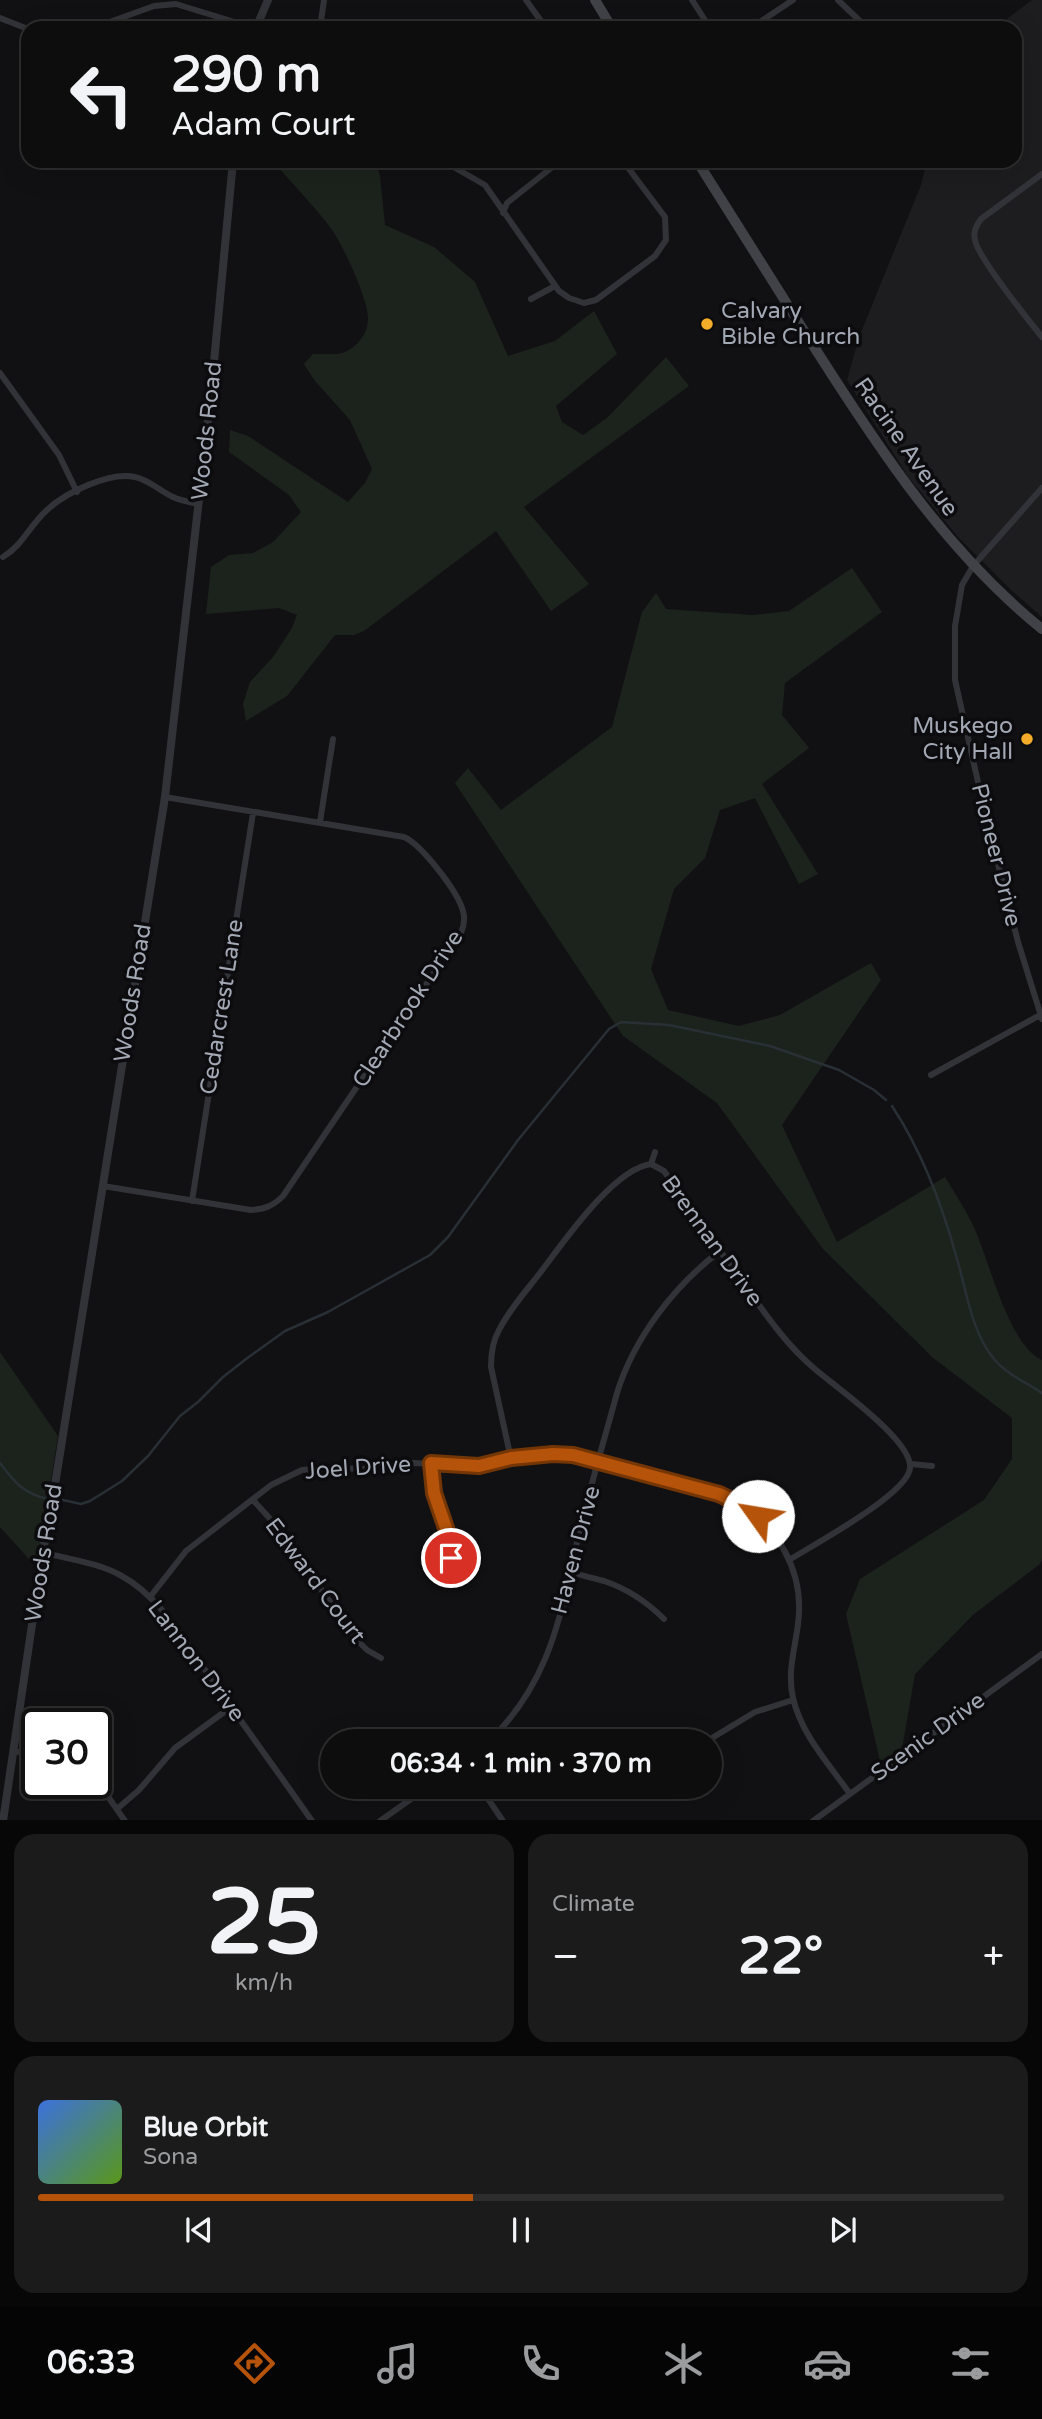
<!DOCTYPE html>
<html lang="en">
<head>
<meta charset="utf-8">
<style>
  body { margin:0; font-family:"Varela Round",sans-serif; background:#1b1b1c; color:#f1f3f6; height:100vh; display:flex; flex-direction:column; font-size:26px; white-space:nowrap }
  * { box-sizing:border-box; margin:0 }
  p { font-size:23px; color:#9a9c9e }
  .icon { flex:none; width:38px; height:38px; fill:none; stroke:currentColor; stroke-width:2; stroke-linecap:round; stroke-linejoin:round }
  .map { position:relative; height:1820px; overflow:hidden }
  .panel { display:flex; flex-direction:column; gap:14px; padding:14px; background:#070708; flex:1 }
  .panel>* { flex:none }
  .banner { position:absolute; left:21px; top:21px; width:1001px; height:147px; border-radius:21px; box-shadow:0 7px 28px #0002,0 0 0 2px #2d2d2e; background:#0d0d0e; color:#f1f3f6; overflow:hidden }
  .speed { position:absolute; left:21px; top:1708px; display:flex; gap:14px; font-size:35px; font-weight:700; text-align:center }
  .speed>* { display:grid; place-content:center; width:91px; height:91px; border-radius:50%; background:#0d0d0e; box-shadow:0 7px 28px #0002,0 0 0 2px #2d2d2e; line-height:1 }
  .speed .limit { border:4px solid #111; border-radius:10px; background:#fff; color:#111 }
  .pin { position:absolute; display:grid; place-items:center; width:60px; height:60px; color:#fff; margin:-30px; border:4px solid #fff; border-radius:50%; box-shadow:0 2px 7px #0007 }
  .me { position:absolute; width:77px; margin:-38px; rotate:302deg; stroke-linejoin:round; filter:drop-shadow(0 0 5px #0008) }
  .turn { display:flex; align-items:center; gap:24px; height:147px; padding:0 35px; font-size:32px }
  .turn .icon { width:91px; height:91px; stroke-width:2.5 }
  .turn b { display:block; font-size:49px; line-height:60px }
  .big { font-size:52px; font-weight:800; line-height:1.1 }
  .panel .widget { flex:1; display:flex; flex-direction:column; justify-content:center; gap:10px; min-width:0; padding:0 24px; border-radius:21px; background:#1b1b1c }
  .panel .dial { align-items:center; gap:0 }
  .dial b { font-size:91px; line-height:1 }
  .song { display:flex; align-items:center; gap:21px }
  .cover { width:84px; height:84px; border-radius:10px; background:linear-gradient(135deg,hsl(220 70% 55%),hsl(90 70% 35%)) }
  .played { height:7px; border-radius:4px; background:linear-gradient(90deg,#b45309 45%,#2d2d2e 45%) }
  .keys { display:flex; justify-content:space-around; direction:ltr }
  .heat { display:flex; justify-content:space-between; align-items:center; font-size:38px; direction:ltr }
  .panel .tiles { flex:1; display:grid; gap:14px; grid-template-columns:1fr 1fr }
  .widget:last-child { grid-column:span 2 }
  .trip { position:absolute; left:320px; top:1729px; width:402px; height:70px; border-radius:35px; background:#0d0d0e; box-shadow:0 7px 28px #0002,0 0 0 2px #2d2d2e; font-weight:800; line-height:70px; text-align:center }
  .menu { display:flex; height:112px; justify-content:space-around; align-items:center; background:#050506; color:#9a9c9e }
  .menu .icon { width:49px; height:49px }
  .menu .current { color:#b45309 }
  .menu b { font-size:32px; color:#f1f3f6 }
  .map>svg:first-child { display:block }
</style>
</head>
<body>
<div class="map">
<svg width="1042" height="1821" viewBox="0 0 1042 1821">
  <rect width="100%" height="100%" fill="#111113"/>
  <!-- built -->
  <path fill="#1d1d20" d="M1032 0H1042V617L1011 590 958 537 909 478 847 380 859 337 921 185 927 161H1015V28H995Z"/>
  <!-- green -->
  <path fill="#1c231c" d="M273 161H375L380 176 385 225 434 247 475 282 508 356 555 341 594 311 617 354 556 406 562 422 583 435 607 418 666 357 689 386 524 507 589 584 551 611 496 531 364 631 354 635H335L287 696 246 721 243 704 250 682 273 657 292 628 297 615 279 608 206 614 211 567 229 555 253 553 273 542 301 512 289 495 229 452 230 430 248 436 348 502 365 483 372 469 350 420 315 381 304 364 313 354C325 354 339 356 349 350 360 343 368 332 368 319 369 301 343 245 332 230 315 206 292 184 273 161Z
    M852 568 882 612 785 683 782 715 809 748 762 784 818 874 799 884 755 798 720 810 705 858 674 889 651 969 668 1010 739 1026 780 1015 871 963 881 980 782 1125 837 1242 945 1177C954 1192 964 1207 972 1223 989 1257 1007 1344 1042 1360V1559L1040 1564 974 1614 915 1674 902 1749 880 1761 846 1614 860 1579 984 1500 1012 1459V1418L932 1357 823 1249 717 1103 623 1036 455 783 468 768 501 810 612 727 642 612 656 593 666 609 753 615 789 611Z
    M0 1352 58 1436 37 1568 0 1527Z"/>
  <g fill="none" stroke-linecap="round" stroke-linejoin="round">
    <!-- stream -->
    <path stroke="#283036" stroke-width="2.5" d="M892 1106C923 1153 942 1204 957 1259 967 1292 971 1331 994 1359 1005 1373 1027 1383 1042 1393
      M0 1463C14 1482 24 1494 48 1499
      M63 1500 81 1504 90 1501 122 1481 148 1456 180 1416 198 1402 223 1377 246 1359 285 1331 328 1312 430 1255 448 1237 518 1140 609 1029 621 1022 669 1025 770 1046 839 1070 874 1090 886 1100"/>
    <!-- minor -->
    <path stroke="#323338" stroke-width="6" d="M526 0 546 28
      M692 0 710 28
      M838 0 862 23
      M0 18 28 29
      M93 28 154 6 176 4 254 28
      M320 28 324 0
      M751 28 793 0
      M443 161 485 185 559 291 569 298 584 303 596 300 655 256 666 240 665 217 623 161
      M1042 174 981 219C976 226 973 232 975 240 977 256 1029 321 1042 337
      M503 213 507 203 560 161
      M531 299 555 286
      M0 373 59 455 77 492
      M1042 488 973 566 962 585 955 626V680L985 813 1018 942 1042 1019
      M3 557C23 545 30 525 47 510 65 493 110 471 135 477 149 480 160 491 173 497 181 501 190 502 199 504
      M320 822 333 739
      M931 1075 1040 1015
      M651 1164 655 1152
      M103 1186 251 1210C265 1209 273 1206 283 1196L461 933C464 926 465 918 463 911 458 892 422 845 404 837L165 797
      M192 1201 253 813
      M511 1459 491 1367C491 1354 492 1342 499 1330 509 1310 526 1291 540 1273 563 1243 613 1169 651 1164L664 1171C690 1209 717 1247 744 1284 766 1315 787 1346 816 1370 836 1387 913 1441 910 1468 908 1494 813 1545 789 1560
      M431 1463 434 1493 448 1534 451 1558
      M911 1464 932 1466
      M253 1500 273 1522 358 1641 367 1650 381 1658
      M43 1552C69 1560 96 1562 120 1575 162 1597 188 1647 215 1684 247 1730 280 1775 312 1821
      M572 1572C582 1576 593 1578 604 1581 628 1589 646 1601 664 1619
      M150 1597 186 1551 271 1485 302 1470 324 1468 368 1469 414 1463 479 1466 511 1459 553 1454 573 1455C604 1463 635 1471 666 1479 688 1485 711 1489 732 1500 778 1523 805 1573 798 1624 795 1649 787 1672 793 1698 801 1734 829 1764 850 1794
      M489 1741C542 1691 559 1629 573 1560 585 1504 602 1448 617 1393 634 1338 674 1286 720 1251
      M707 1741 755 1712 793 1700
      M13 1751 37 1755
      M93 1783 109 1798 125 1821
      M480 1787 503 1821
      M117 1809 139 1790 175 1748 231 1707
      M380 1821 428 1787
      M813 1821 1042 1654"/>
    <!-- tertiary -->
    <path stroke="#323338" stroke-width="8" d="M256 28 268 0
      M3 1821 42 1557 54 1491 165 797 211 394 233 161"/>
    <!-- secondary -->
    <path stroke="#404248" stroke-width="10" d="M595 0 612 28
      M697 161C737 224 776 287 816 350 881 452 947 552 1042 629"/>
  </g>
  <g fill="none" stroke-linecap="round" stroke-linejoin="round">
    <!-- route casing -->
    <g stroke="#753606" stroke-width="18">
      <path id="route" d="M451 1558 448 1534 434 1493 431 1463 479 1466 511 1458 553 1454 573 1455 719 1494 740 1504 758 1516"/>
    </g>
    <!-- route -->
    <use href="#route" stroke="#b45309" stroke-width="12"/>
  </g>
  <!-- markers -->
  <g fill="#f4ab29" stroke="#0c0c0e" stroke-width="2.5">
    <circle cx="707" cy="324" r="7"/>
    <circle cx="1027" cy="739" r="7"/>
  </g>
  <g text-anchor="middle" dominant-baseline="central" stroke-width="7" stroke-linejoin="round" paint-order="stroke">
    <!-- poi labels -->
    <g font-size="23" fill="#a2a8b4" stroke="#0c0c0e" text-anchor="start">
      <text x="721" y="311">Calvary<tspan x="721" dy="26">Bible Church</tspan></text>
      <text x="1013" y="726" text-anchor="end">Muskego<tspan x="1013" dy="26">City Hall</tspan></text>
    </g>
    <!-- street labels -->
    <g font-size="23" fill="#a2a8b4" stroke="#0c0c0e">
      <text transform="translate(207 431) rotate(-84)">Woods Road</text>
      <text transform="translate(906 447) rotate(55)">Racine Avenue</text>
      <text transform="translate(996 855) rotate(76)">Pioneer Drive</text>
      <text transform="translate(133 993) rotate(-81)">Woods Road</text>
      <text transform="translate(222 1007) rotate(-81)">Cedarcrest Lane</text>
      <text transform="translate(408 1009) rotate(-57)">Clearbrook Drive</text>
      <text transform="translate(712 1241) rotate(54)">Brennan Drive</text>
      <text transform="translate(358 1468) rotate(-4)">Joel Drive</text>
      <text transform="translate(576 1550) rotate(-75)">Haven Drive</text>
      <text transform="translate(44 1553) rotate(-81)">Woods Road</text>
      <text transform="translate(315 1581) rotate(53)">Edward Court</text>
      <text transform="translate(196 1661) rotate(53)">Lannon Drive</text>
      <text transform="translate(928 1737) rotate(-36)">Scenic Drive</text>
    </g>
  </g>
</svg>
<div class="speed"><div class="limit">30</div></div>
<div class="pin" style="left:451px;top:1558px;background:#d93025"><svg class="icon" aria-label="arrive" viewBox="0 0 24 24"><path d="M6 21V4h12l-3 4 3 4H6"/></svg></div>
<svg class="me" style="left:758px;top:1516px" viewBox="-20 -20 40 40"><circle r="19" fill="#fff"/><path d="M0-13L10 11 0 6-10 11z" fill="#b45309"/></svg>
<div class="trip">06:34 · 1 min · 370 m</div>
<div class="banner">
<div class="turn"><svg class="icon" aria-label="left" viewBox="0 0 24 24"><path d="M17 20v-9H6M10 6l-5 5 5 5"/></svg><div><b>290 m</b>Adam Court</div></div>
</div>
</div>
<section class="panel">
<div class="tiles">
<div class="widget dial"><b>25</b><p>km/h</p></div>
<div class="widget"><p>Climate</p>
<div class="heat"><a>−</a><b class="big">22°</b><a>+</a></div>
</div>
<div class="widget">
<div class="song"><i class="cover"></i><div><b>Blue Orbit</b><p>Sona</p></div></div>
<div class="played"></div>
<div class="keys"><svg class="icon" aria-label="previous" viewBox="0 0 24 24"><path d="M18 5L8 12l10 7zM5 5v14"/></svg><svg class="icon" aria-label="pause" viewBox="0 0 24 24"><path d="M8 5v14M16 5v14"/></svg><svg class="icon" aria-label="next" viewBox="0 0 24 24"><path d="M6 5l10 7-10 7zM19 5v14"/></svg></div>
</div>
</div>
</section>
<nav class="menu">
<b>06:33</b>
<svg class="icon current" aria-label="directions" viewBox="0 0 24 24"><path d="M12 3l9 9-9 9-9-9zM9 14v-3h6M13 9l2 2-2 2"/></svg>
<svg class="icon" aria-label="music" viewBox="0 0 24 24"><path d="M9 18V5l10-2v13"/><circle cx="6" cy="18" r="3"/><circle cx="16" cy="16" r="3"/></svg>
<svg class="icon" aria-label="phone" viewBox="0 0 24 24"><path d="M5 4h4l2 5-3 2q2 4 5 5l2-3 5 2v4C11 20 4 13 5 4z"/></svg>
<svg class="icon" aria-label="climate" viewBox="0 0 24 24"><path d="M12 3v18M4 7l16 10M4 17L20 7"/></svg>
<svg class="icon" aria-label="car" viewBox="0 0 24 24"><path d="M5 17H2v-5l4-1 3-4h7l3 4 3 1v5h-3M9 17h6M6 11h13"/><circle cx="7" cy="17" r="2"/><circle cx="17" cy="17" r="2"/></svg>
<svg class="icon" aria-label="filters" viewBox="0 0 24 24"><path d="M4 7h16M4 17h16"/><circle cx="9" cy="7" r="2"/><circle cx="15" cy="17" r="2"/></svg>
</nav>
</body>
</html>
